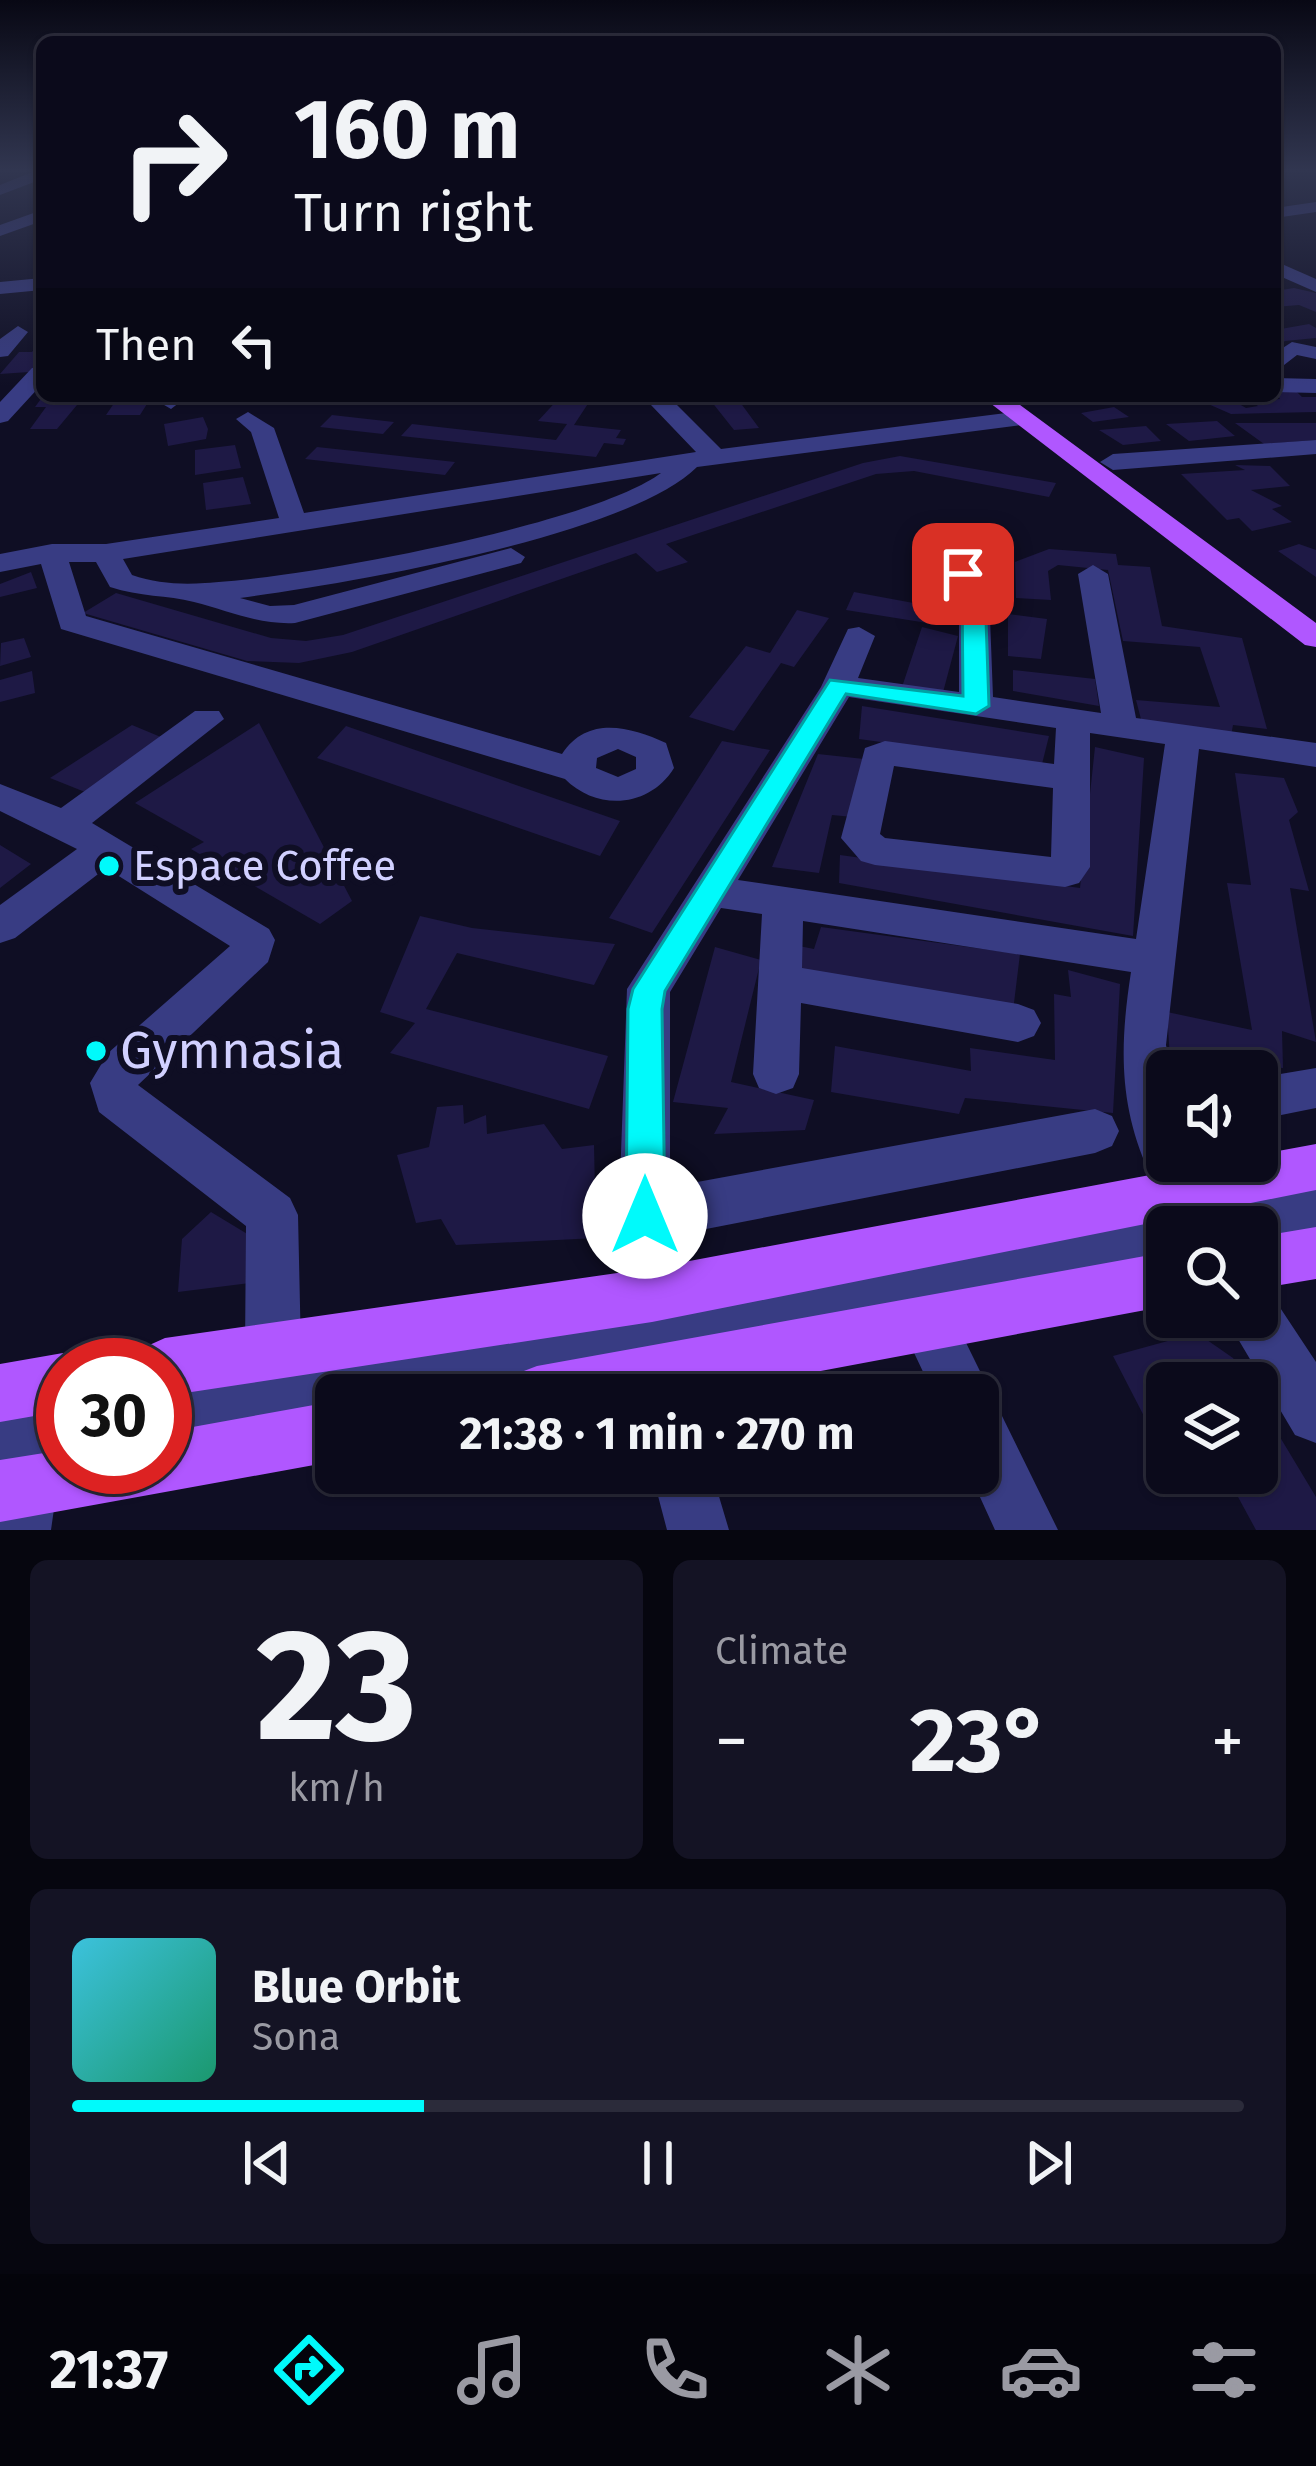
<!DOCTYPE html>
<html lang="en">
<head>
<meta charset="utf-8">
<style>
  body { margin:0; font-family:"Fira Sans",sans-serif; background:#141324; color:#f1f3f6; height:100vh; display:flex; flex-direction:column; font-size:45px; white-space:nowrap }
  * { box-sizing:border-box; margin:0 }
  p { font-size:39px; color:#9a9aa3 }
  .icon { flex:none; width:66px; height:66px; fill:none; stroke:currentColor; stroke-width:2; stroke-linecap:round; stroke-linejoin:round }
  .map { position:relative; height:1530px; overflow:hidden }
  .sheet { display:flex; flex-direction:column; gap:30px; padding:30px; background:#06060f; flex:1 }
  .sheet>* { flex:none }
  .top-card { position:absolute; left:36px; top:36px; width:1245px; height:366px; border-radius:18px; box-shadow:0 3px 9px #0004,0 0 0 3px #2b2b3a; background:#0b0a1b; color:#f1f3f6; overflow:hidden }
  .controls { position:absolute; left:1146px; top:1050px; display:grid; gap:24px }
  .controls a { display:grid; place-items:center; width:132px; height:132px; border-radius:18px; background:#0b0a1b; box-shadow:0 3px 9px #0004,0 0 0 3px #2b2b3a; font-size:60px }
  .speed { position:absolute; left:36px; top:1338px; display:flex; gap:24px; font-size:60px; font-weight:700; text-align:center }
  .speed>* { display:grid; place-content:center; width:156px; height:156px; border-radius:50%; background:#0b0a1b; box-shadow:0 3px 9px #0004,0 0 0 3px #2b2b3a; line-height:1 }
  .speed .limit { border:18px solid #d22; background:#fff; color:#111 }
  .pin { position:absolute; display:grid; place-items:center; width:102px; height:102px; color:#fff; margin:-51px; border-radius:24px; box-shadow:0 6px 18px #0006 }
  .me { position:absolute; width:132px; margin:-66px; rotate:0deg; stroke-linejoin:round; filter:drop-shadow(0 0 9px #0008) }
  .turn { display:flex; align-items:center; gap:42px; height:252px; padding:0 60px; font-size:54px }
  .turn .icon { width:156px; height:156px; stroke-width:2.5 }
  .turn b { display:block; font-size:84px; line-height:102px }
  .then { display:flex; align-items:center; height:114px; padding:0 60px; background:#0003; gap:24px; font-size:45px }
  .big { font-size:90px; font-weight:700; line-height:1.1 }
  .sheet .tile { flex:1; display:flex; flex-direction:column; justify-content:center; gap:18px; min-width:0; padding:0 42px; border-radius:18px; background:#141324 }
  .sheet .dial { align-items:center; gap:0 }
  .dial b { font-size:156px; line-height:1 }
  .song { display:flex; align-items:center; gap:36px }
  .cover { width:144px; height:144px; border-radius:18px; background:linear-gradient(135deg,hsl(190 70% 55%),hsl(160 70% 35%)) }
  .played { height:12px; border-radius:6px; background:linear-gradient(90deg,#00fafb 30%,#2b2b3a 30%) }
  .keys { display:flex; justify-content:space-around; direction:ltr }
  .heat { display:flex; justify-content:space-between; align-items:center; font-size:66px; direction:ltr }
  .sheet .tiles { flex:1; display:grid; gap:30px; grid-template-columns:1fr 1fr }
  .tile:last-child { grid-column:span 2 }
  .trip { position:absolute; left:315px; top:1374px; width:684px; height:120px; border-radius:18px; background:#0b0a1b; box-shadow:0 3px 9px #0004,0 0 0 3px #2b2b3a; font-weight:700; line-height:120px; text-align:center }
  .dock { display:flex; height:192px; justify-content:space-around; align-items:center; background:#04040b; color:#9a9aa3 }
  .dock .icon { width:84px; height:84px }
  .dock .on { color:#00fafb }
  .dock b { font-size:54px; color:#f1f3f6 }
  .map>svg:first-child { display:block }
</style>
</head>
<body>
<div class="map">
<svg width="1316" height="1530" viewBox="0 0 1316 1530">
  <rect width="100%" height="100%" fill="#0f0e24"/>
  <!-- building -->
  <path fill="#1e1945" d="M1294 288 1316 293V312L1299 305 1275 307V291Z
    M1309 324 1316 328V338L1285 341 1275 348V330Z
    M42 339V359L29 372 0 374 19 352H32Z
    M1296 391 1302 397H1316V412L1231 414 1190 396H1233L1232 400 1246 408 1258 406 1252 402 1280 399 1275 392Z
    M43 396H74L67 405H77L57 429H30L46 407H35Z
    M119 396H152L140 415H106Z
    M561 396H593L574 425 621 430 616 438 626 439 623 445 604 443 596 457 401 436 412 424 556 440 567 424 538 421Z
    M737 398 759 428 734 430 711 401Z
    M1114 407 1129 417 1093 422 1081 413Z
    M332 415 394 422 383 434 320 427Z
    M203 417 208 429 206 439 168 446 164 424Z
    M1217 421 1235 436 1189 441 1166 424Z
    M1235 423H1316V440L1264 444Z
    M1146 426 1161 441 1123 445 1099 430Z
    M235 445 241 468 195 475V450Z
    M317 447 455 462 445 475 305 459Z
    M900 456 1056 483 1049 497 914 471 876 474 666 544 688 562 657 572 636 553 352 652 299 663 247 661 83 613 116 593 271 638 306 641 343 635 863 463Z
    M1235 465 1270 466 1290 486 1251 490 1282 506 1272 509 1292 522 1252 531 1239 518 1227 520 1181 474 1245 470Z
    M243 477 251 504 206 510 203 483Z
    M1299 544 1316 550V577L1278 551Z
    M1049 549 1116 554 1118 565 1150 567 1162 626 1242 638 1267 729 1233 725 1231 736 1142 723 1136 700 1220 707 1200 647 1123 641 1108 570 1058 565 1048 571 1051 600 1016 598 1015 562Z
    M31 572 37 588 0 597V584Z
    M854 592 935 607 927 623 846 610Z
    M797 610 829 618 794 667 781 663 734 731 689 717 746 646 770 653Z
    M1008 614 1047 619 1041 659 1008 656Z
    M922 627 958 636 942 696 902 687Z
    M24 638 31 657 0 666 1 643Z
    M1013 670 1095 679 1099 706 1013 691Z
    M32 671 35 693 0 702V680Z
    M862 706 1049 736 1042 764 859 739Z
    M259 723 352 901 320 924 191 849 204 842 135 803Z
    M132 725 168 740 90 794 50 778Z
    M346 726 620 821 600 856 317 758Z
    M722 741 770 750 652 933 609 918Z
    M1095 747 1144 758 1133 936 839 883 840 855 1080 888Z
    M818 754 864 759 853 817 832 815 819 873 772 867Z
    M1235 773 1284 778 1298 812 1289 820 1309 891 1290 888 1316 1042 1282 1031 1283 1068 1170 1059 1167 1012 1252 1030 1227 883 1251 885Z
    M0 845 31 864 0 888Z
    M420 916 472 928 615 944 594 985 457 953 426 1009 608 1056 589 1109 390 1053 415 1023 380 1012Z
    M821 927 1020 954 1013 1011 791 967 799 946 814 949Z
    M715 947 761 960 731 1082 814 1100 805 1130 714 1134 728 1108 673 1102Z
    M1068 970 1120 984 1113 1113 965 1098 959 1114 831 1092 835 1046 971 1071 970 1048 1055 1060 1054 994 1071 997Z
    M463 1105 464 1124 486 1115 487 1134 544 1124 562 1149 594 1145 596 1238 456 1245 441 1219 416 1223 397 1155 429 1147 437 1107Z
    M211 1212 259 1241V1282L178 1292 182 1239Z
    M1197 1333 1233 1358 1248 1383H1167L1163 1453 1113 1356Z
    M1257 1399 1316 1497V1530H1256L1225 1473H1257Z"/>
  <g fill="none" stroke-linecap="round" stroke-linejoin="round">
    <!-- minor -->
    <path fill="#383c83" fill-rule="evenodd" d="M35 171H42V179L0 195V185Z
      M1316 202V212L1275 218V208Z
      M42 210V221L0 236V225Z
      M1275 261 1316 279V292L1275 274Z
      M42 278V290L0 294V282Z
      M18 326 28 332 8 356 0 357V339Z
      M1292 342 1316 347V359L1297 355 1275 372V353Z
      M42 367V384L8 421 0 423V402L32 368Z
      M1275 378 1316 379V393L1275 392Z
      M164 396H188L171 409 159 402Z
      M602 396H668L721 449 1021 411 1033 418 1021 425 697 467C626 537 345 584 240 598L270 606 294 605 511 548 525 557 521 563 295 623C258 625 227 610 194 602 167 595 140 597 110 587L96 562H69L86 616 562 754C588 715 630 727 666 743L674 768C650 807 598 812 565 779L61 629 41 564 0 572V554L52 544H106L279 518 251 432 236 419 248 412 274 428 304 513 696 452 651 405 614 403ZM661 473C591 525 298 579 205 583 180 585 156 583 132 575L123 559ZM618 749 636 757V769L618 777 596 768 597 758Z
      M1316 440V454L1113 470 1100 462 1113 454Z
      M963 565 973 568 989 591 993 697 1101 713 1078 574 1093 565 1108 574 1136 718 1316 743V767L1199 749 1166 1045 1171 1071 1167 1161H1190L1185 1172 1167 1179 1149 1172C1118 1104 1120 1043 1131 972L803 921 802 968 1018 1004 1034 1010 1041 1023 1034 1036 1018 1042 801 1003 799 1074 793 1088 776 1094 759 1088 753 1074 762 914 721 908 670 992V1187L1095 1109 1112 1116 1119 1131 1112 1146 1095 1153 670 1236 679 1295 1167 1209 1184 1216 1187 1209 1316 1184V1232L1257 1243V1227H1167V1259L945 1300 1058 1530H995L969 1473H978V1395H934L899 1321 905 1308 436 1395H336V1414L165 1445V1387L253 1371 245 1351 246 1226 99 1112 90 1083 108 1053 230 946 106 868 15 938 0 943V905L77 849 0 811V784L61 808 195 711H219L224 719 92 823 269 929 275 940 268 962 138 1085 290 1198 298 1215 301 1351 296 1363 629 1304 618 1235 627 989 821 687 848 629 859 627 875 636 858 678 959 692V591L948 574ZM849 697 1056 728 1054 764 885 741 865 748 841 838 861 861 875 865 1065 887 1079 883 1090 867V733L1165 744 1136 939 738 880ZM894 766 1053 788 1051 857 885 838 880 834Z
      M1316 1068V1108L1257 1120V1078Z
      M1257 1291 1273 1297 1316 1362V1443L1295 1435 1225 1317H1257Z
      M63 1405V1465L48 1467 57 1488 51 1530H0V1415Z
      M652 1473H712L729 1530H667Z"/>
    <!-- major -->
    <path fill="#b057ff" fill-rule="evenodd" d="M981 396H1008L1316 623V647L1305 645Z
      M1316 1144V1190L652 1322 165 1396V1365H137L145 1347 165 1338 652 1268 1225 1161H1257V1155Z
      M1316 1227V1279L1257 1289V1237Z
      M1167 1252V1306L692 1395H508L516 1374 537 1366Z
      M63 1353 85 1365H63V1411L0 1422V1364Z
      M336 1401V1461L0 1522V1460L63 1450V1467H165V1432Z"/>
  </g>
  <!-- sky -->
  <linearGradient id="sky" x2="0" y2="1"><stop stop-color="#080814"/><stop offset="0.44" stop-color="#313650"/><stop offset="1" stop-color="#313650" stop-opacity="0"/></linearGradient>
  <rect width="1316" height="386" fill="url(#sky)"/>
  <!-- route -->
  <path fill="#00fafb" stroke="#00a2a3" stroke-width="3" d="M963 568 971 569 985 591 989 706 976 714 846 694 665 991 662 1009 665 1216 659 1229 645 1234 631 1229 626 1216 628 1009 633 989 830 680 963 696 962 591 952 574Z"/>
  <!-- markers -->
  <g fill="#00fafb" stroke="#0f0e24" stroke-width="4.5">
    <circle cx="109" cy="866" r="12"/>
    <circle cx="96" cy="1051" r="12"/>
  </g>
  <g text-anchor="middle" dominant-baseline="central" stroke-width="12" stroke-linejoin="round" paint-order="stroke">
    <!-- poi labels -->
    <g font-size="42" fill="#d1d0ff" stroke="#0f0e24" text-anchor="start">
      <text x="133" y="866">Espace Coffee</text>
    </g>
    <!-- near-poi labels -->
    <g font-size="51" fill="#d1d0ff" stroke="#0f0e24" text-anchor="start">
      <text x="120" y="1051">Gymnasia</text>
    </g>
  </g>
</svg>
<div class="controls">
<a><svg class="icon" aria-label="sound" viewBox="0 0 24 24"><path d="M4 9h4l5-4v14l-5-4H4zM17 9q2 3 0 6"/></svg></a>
<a><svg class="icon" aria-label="search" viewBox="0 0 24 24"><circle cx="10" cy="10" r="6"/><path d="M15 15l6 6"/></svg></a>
<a><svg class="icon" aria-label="layers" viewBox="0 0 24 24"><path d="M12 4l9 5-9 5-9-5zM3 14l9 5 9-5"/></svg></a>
</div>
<div class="speed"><div class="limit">30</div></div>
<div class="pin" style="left:963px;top:574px;background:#d93025"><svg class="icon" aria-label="arrive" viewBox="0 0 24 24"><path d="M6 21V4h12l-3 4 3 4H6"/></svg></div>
<svg class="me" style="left:645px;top:1216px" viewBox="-20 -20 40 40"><circle r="19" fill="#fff"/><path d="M0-13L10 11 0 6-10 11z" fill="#00fafb"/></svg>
<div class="trip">21:38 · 1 min · 270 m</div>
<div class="top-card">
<div class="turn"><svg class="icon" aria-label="right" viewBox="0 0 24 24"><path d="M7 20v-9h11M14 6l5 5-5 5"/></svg><div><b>160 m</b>Turn right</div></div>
<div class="then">Then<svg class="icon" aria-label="left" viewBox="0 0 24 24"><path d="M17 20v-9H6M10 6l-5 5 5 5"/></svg></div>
</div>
</div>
<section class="sheet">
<div class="tiles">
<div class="tile dial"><b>23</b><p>km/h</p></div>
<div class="tile"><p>Climate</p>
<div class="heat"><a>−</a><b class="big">23°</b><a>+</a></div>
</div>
<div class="tile">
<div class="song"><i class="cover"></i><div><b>Blue Orbit</b><p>Sona</p></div></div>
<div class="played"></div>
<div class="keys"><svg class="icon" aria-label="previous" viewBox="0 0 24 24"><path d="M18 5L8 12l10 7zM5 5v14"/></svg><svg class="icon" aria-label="pause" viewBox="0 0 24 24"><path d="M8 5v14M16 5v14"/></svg><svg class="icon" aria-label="next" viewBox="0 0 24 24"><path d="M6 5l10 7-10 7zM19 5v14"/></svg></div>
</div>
</div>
</section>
<nav class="dock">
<b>21:37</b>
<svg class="icon on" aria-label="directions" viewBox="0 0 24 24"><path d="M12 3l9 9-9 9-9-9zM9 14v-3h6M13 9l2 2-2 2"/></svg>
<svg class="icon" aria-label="music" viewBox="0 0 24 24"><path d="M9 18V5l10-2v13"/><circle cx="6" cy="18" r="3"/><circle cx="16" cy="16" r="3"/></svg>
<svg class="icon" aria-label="phone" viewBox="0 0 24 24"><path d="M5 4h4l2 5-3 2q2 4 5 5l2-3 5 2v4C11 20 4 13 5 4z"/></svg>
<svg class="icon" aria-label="climate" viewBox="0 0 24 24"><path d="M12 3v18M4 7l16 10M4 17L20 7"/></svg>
<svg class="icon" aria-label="car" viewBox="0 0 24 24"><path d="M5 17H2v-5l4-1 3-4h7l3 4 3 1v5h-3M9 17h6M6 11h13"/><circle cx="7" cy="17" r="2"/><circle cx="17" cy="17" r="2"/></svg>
<svg class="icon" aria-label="filters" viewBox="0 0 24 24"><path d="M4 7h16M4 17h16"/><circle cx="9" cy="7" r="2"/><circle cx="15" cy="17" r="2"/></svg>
</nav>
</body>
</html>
